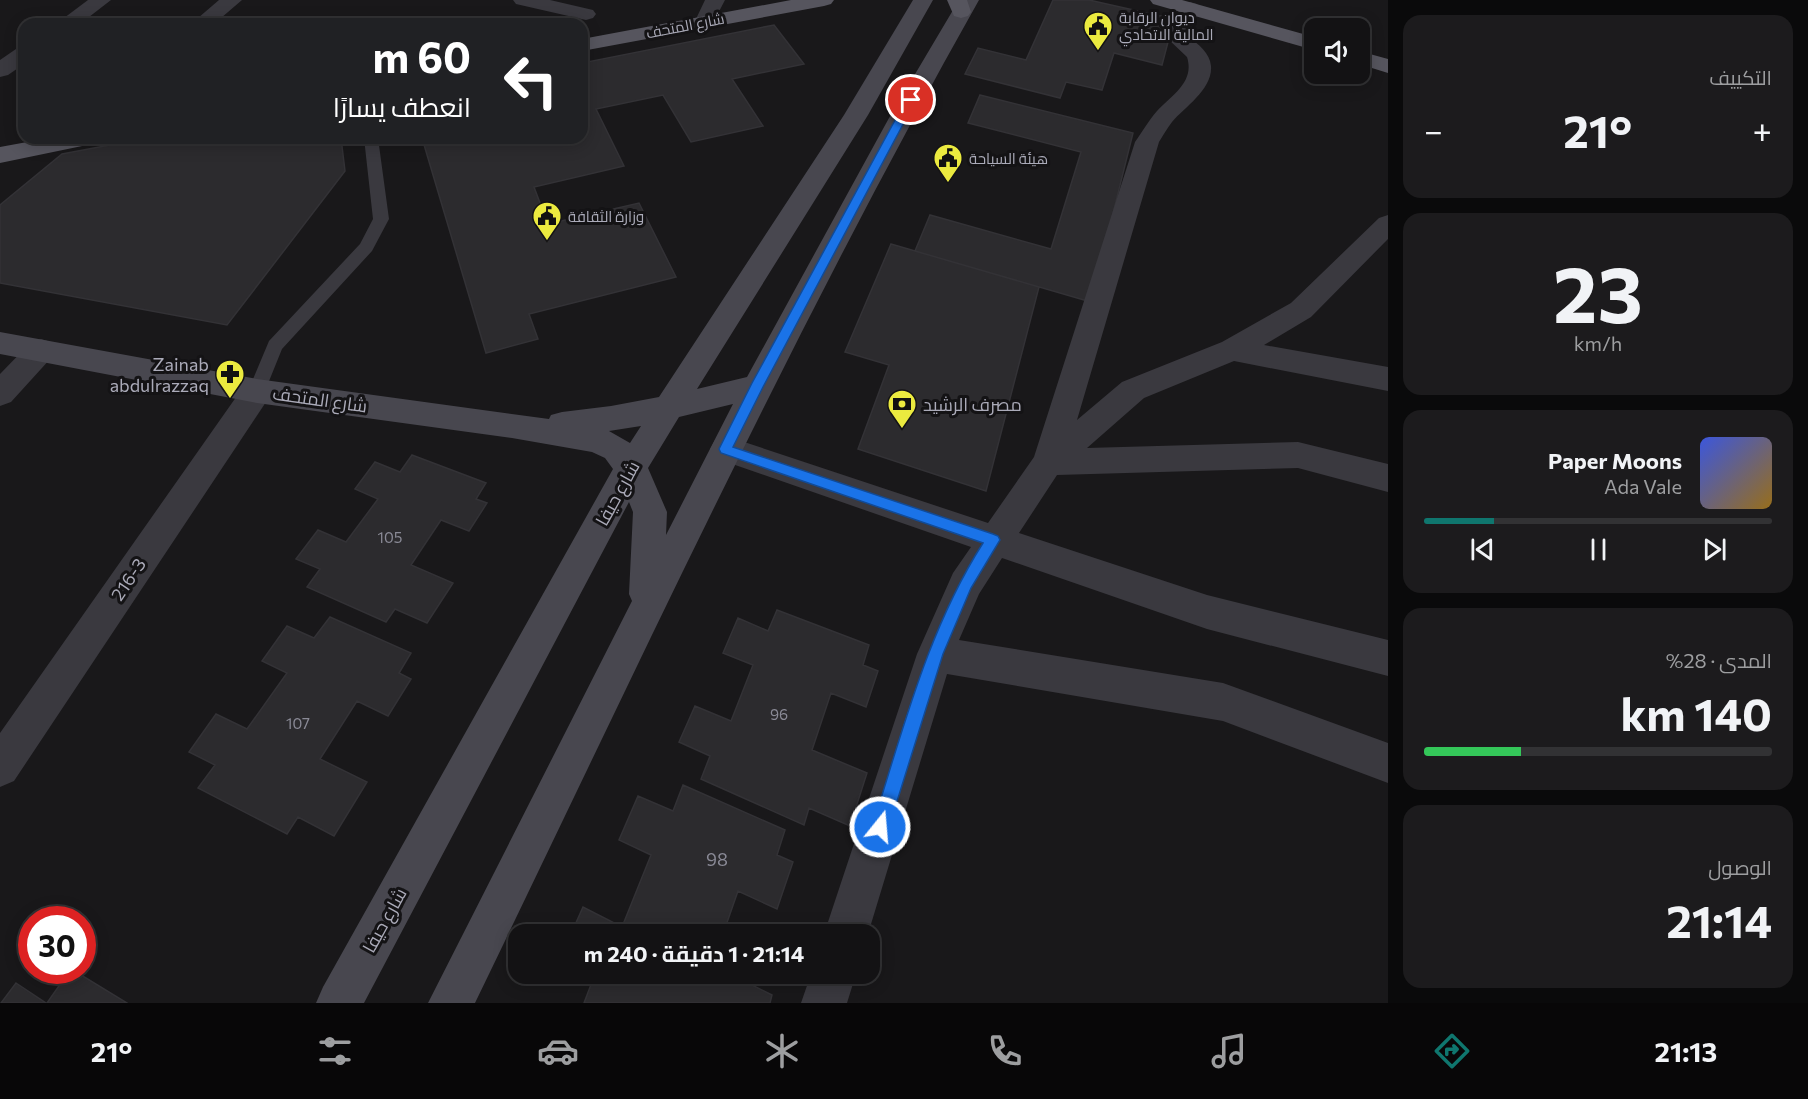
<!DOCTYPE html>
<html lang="ar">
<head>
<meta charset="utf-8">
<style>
  body { margin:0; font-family:Commissioner,Cairo,sans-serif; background:#1c1b1d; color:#f1f3f6; direction:rtl; height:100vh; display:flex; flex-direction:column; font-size:22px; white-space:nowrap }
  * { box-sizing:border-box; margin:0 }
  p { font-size:20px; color:#9d9ea0 }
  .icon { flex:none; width:33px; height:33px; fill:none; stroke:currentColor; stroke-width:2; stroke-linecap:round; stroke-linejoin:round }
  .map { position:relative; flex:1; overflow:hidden; direction:ltr }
  .drawer { display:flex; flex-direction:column; gap:15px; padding:15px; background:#0a0a0b; width:420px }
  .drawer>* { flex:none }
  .guide { position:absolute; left:18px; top:18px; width:570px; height:126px; border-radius:18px; box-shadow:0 3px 15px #0003,0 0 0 2px #323234; direction:rtl; background:#202124; color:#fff; overflow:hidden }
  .tools { position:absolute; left:1304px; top:18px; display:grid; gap:12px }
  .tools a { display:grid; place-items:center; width:66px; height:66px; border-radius:12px; background:#131214; box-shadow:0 3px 15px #0003,0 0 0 2px #323234; font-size:30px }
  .speed { position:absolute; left:18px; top:906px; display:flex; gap:12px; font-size:30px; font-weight:700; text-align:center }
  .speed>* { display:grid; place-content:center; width:78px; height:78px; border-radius:50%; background:#131214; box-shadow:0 3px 15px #0003,0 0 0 2px #323234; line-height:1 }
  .speed .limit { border:9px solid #d22; background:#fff; color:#111 }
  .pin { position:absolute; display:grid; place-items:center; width:51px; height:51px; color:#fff; margin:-26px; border:3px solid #fff; border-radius:50%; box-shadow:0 2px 6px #0007 }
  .me { position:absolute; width:66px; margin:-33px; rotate:17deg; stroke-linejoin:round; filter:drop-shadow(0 0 4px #0008) }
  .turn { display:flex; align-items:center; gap:21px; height:126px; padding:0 18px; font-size:27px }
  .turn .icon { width:78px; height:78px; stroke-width:2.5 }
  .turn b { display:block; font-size:42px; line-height:51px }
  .big { font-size:45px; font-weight:700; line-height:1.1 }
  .drawer .card { flex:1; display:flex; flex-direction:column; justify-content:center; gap:9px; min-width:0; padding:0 21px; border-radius:18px; background:#1c1b1d }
  .drawer .dial { align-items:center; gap:0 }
  .dial b { font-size:78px; line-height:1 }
  .song { display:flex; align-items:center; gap:18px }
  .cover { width:72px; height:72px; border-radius:9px; background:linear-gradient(135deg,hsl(230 70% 55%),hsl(40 70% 35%)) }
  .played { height:6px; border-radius:3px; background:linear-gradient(90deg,#0f766e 20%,#323234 20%) }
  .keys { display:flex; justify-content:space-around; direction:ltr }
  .heat { display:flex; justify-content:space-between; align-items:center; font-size:33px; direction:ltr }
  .charge { height:9px; border-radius:4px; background:linear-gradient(90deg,#34c759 28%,#323234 0) }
  .trip { position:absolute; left:508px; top:924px; width:372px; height:60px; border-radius:18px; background:#131214; box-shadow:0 3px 15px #0003,0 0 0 2px #323234; font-weight:700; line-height:60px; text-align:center; direction:rtl }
  .dock { display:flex; height:96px; justify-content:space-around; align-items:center; background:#080708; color:#9d9ea0 }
  .dock .icon { width:42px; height:42px }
  .dock .on { color:#0f766e }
  .dock b { font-size:27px; color:#f1f3f6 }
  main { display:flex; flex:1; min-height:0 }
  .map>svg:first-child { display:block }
</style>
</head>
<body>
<main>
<section class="drawer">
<div class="card"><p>التكييف</p>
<div class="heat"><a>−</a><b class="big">21°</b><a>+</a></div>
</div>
<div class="card dial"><b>23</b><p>km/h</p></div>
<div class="card">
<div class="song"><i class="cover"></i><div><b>Paper Moons</b><p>Ada Vale</p></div></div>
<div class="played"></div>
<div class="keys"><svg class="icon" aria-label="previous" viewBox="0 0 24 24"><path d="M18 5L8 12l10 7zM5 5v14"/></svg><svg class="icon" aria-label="pause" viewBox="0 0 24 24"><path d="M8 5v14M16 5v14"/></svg><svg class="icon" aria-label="next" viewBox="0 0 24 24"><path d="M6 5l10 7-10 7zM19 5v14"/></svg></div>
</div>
<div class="card"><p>المدى · 28%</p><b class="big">140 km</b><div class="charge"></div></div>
<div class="card"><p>الوصول</p><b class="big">21:14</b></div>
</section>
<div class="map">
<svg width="1388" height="1003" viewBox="0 0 1388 1003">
  <rect width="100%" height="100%" fill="#19181a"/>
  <!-- building -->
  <path fill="#2c2b2e" stroke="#333236" stroke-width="1.5" d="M1053 0H1089L1174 19 1162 65 1114 53 1102 90 1066 82 1060 98 965 74 978 48 1026 60Z
    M774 25 804 64 732 79 763 126 691 142 663 95 596 109 624 166 534 187 548 224 639 203 676 277 529 314 538 339 486 353 422 138H582V63Z
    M980 95 1133 133 1091 302 915 251 930 215 1051 249 1081 152 968 123Z
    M147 138H341L345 171 227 325 0 283V205L62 154Z
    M891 244 1039 287 986 491 858 449 889 365 845 352Z
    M412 455 486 483 476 499 487 503 469 531 441 520 411 565 453 583 427 623 395 609 386 622 307 587 320 569 296 559 318 530 346 542 378 499 355 489 375 462 400 472Z
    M777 610 869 645 863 665 878 671 866 707 831 693 812 750 867 773 850 826 809 808 804 825 701 779 710 756 679 742 695 706 731 721 753 665 723 653 738 618 768 631Z
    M330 617 411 653 399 673 411 679 388 716 357 701 320 759 367 782 334 836 298 817 287 834 198 788 215 765 189 752 216 714 247 729 287 673 262 661 287 626 314 638Z
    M683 785 785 830 777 855 793 862 777 909 738 891 723 934H571L583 907 622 927 651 855 619 840 638 796 673 811Z
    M70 970H73L127 1003H47Z
    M595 974H730L772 995 770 1003H584Z
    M16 983 46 1003H1Z"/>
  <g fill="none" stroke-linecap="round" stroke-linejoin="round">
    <!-- lane -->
    <path fill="#3a393f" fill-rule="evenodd" d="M364 138H378L389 219 372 251 282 349 263 396 257 398 251 396 248 391 269 341 360 244 373 219Z"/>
    <!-- street -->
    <path fill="#3a393f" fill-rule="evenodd" d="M88 0H111L80 24H56Z
      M219 0H242L214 24H191Z
      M513 0H550L593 10 596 14 593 18 586 20 516 4Z
      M705 0H725L712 25 705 27 698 25 695 21Z
      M1190 2 1197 4 1200 8 1189 37C1198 44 1210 53 1211 66 1213 89 1185 107 1172 122 1167 129 1163 135 1159 142L1077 420 1122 382 1222 342 1291 303 1379 218 1388 215V239L1311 317 1264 345 1388 367V391L1234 361 1144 398 1087 448 1298 442 1388 464V492L1298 468 1057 475 1019 533 1207 595 1388 640V676L1207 629 1002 558 979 594 959 640 1223 683 1388 743V783L1223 721 947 674 868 934H824L917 654 953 573 971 547 715 458 710 449 715 440 726 436 988 523 1034 457 1135 142C1142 132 1149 120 1157 111 1172 95 1195 82 1187 57L1167 38 1180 8 1183 4Z
      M24 48V64L8 75 0 77V60L16 49Z
      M41 339 51 342 56 350 51 358 11 402 0 406V374L31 342Z
      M257 379 268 383 272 391 268 399 14 781 0 787V733L246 383Z
      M811 974H856L847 1003H801Z"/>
    <!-- secondary -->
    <path fill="#48474f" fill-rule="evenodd" d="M913 0H933L868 115 697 389 747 377 889 118 959 0H979C795 326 638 666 475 1003H428L632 601 629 594 633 512 629 502 364 1003H316L323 987 613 469 605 458 592 452 512 438 257 403 0 354V332L257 379 549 419 551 415 562 412 611 406 659 397 844 115ZM733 404 666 535 667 512 648 468 679 417ZM641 426 630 443 609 431Z"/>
    <!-- primary -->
    <path fill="#56555e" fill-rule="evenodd" d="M791 0H834L831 4 824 6 582 51V39Z
      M947 0H967L971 12 968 16 961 18 954 16Z
      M1150 0H1182L1314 37V50L1153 4Z
      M1359 51 1388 59V73L1359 64Z
      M49 138H99L95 143 87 145 0 163V147Z"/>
  </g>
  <!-- route -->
  <path fill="#1a73e8" stroke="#114b97" stroke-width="1.5" d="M911 97 916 100 763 387 733 447 993 534 998 536 1000 540 971 588 943 654 889 827 887 833 880 835 874 833 872 827C903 730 928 629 983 543L721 453 719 449 752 383 906 100Z"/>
  <!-- icons -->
  <defs>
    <g id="civic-pin" transform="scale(1.5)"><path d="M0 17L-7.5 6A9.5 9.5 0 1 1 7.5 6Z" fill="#ebea3f" stroke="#141315"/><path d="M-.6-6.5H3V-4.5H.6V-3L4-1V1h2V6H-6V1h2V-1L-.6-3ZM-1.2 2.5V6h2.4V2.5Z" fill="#111"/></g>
    <g id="pharmacy-pin" transform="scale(1.5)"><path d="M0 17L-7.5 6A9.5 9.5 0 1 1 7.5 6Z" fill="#ebea3f" stroke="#141315"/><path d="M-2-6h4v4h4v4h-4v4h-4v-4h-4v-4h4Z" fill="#111"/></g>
    <g id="bank-pin" transform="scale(1.5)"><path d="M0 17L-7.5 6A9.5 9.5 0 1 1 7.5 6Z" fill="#ebea3f" stroke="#141315"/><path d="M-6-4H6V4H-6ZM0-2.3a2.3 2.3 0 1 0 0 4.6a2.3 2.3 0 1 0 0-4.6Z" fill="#111"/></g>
  </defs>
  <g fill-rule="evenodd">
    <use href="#civic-pin" x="1098" y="26"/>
    <use href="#civic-pin" x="948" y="158"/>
    <use href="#civic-pin" x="547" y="216"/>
    <use href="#pharmacy-pin" x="230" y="374"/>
    <use href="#bank-pin" x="902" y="404"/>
  </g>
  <g text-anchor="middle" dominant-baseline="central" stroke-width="6" stroke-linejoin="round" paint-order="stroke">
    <!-- far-poi labels -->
    <g font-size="15" fill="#ababb9" stroke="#141315" text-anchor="start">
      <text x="1119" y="17">ديوان الرقابة<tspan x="1119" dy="17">المالية الاتحادي</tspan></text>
      <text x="969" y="158">هيئة السياحة</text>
      <text x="568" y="216">وزارة الثقافة</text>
    </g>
    <!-- far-street labels -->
    <g font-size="15" fill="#ababb9" stroke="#141315">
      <text transform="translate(685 25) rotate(-11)">شارع المتحف</text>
    </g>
    <!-- number labels -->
    <g font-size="15" fill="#8a8a96">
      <text x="390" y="537">105</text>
      <text x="779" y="714">96</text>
      <text x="298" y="723">107</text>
    </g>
    <!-- poi labels -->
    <g font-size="18" fill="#ababb9" stroke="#141315" text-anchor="end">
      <text x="209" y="364">Zainab<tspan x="209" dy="21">abdulrazzaq</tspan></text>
      <text x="923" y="404" text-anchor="start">مصرف الرشيد</text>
    </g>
    <!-- street labels -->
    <g font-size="18" fill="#ababb9" stroke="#141315">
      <text transform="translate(320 399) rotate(8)">شارع المتحف</text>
      <text transform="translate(617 493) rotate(-61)">شارع حيفا</text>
      <text transform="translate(128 579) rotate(-56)">216-3</text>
      <text transform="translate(384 920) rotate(-61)">شارع حيفا</text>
    </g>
    <!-- near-number labels -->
    <g font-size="18" fill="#8a8a96">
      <text x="717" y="859">98</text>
    </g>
  </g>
</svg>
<div class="tools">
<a><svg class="icon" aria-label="sound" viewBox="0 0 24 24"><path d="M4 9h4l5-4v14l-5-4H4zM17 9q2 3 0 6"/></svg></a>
</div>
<div class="speed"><div class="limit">30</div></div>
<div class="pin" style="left:911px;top:100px;background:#d93025"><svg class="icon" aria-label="arrive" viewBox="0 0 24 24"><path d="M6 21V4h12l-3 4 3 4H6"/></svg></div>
<svg class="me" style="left:880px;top:827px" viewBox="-20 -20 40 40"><circle r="17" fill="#1a73e8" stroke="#fff" stroke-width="3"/><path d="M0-11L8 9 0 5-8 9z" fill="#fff"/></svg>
<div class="trip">21:14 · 1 دقيقة · 240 m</div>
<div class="guide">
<div class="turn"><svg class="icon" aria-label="left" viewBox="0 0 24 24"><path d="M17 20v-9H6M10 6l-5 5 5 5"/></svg><div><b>60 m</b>انعطف يسارًا</div></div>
</div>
</div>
</main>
<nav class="dock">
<b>21:13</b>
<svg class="icon on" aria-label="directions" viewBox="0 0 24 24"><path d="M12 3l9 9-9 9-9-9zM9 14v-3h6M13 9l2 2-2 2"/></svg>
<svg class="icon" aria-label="music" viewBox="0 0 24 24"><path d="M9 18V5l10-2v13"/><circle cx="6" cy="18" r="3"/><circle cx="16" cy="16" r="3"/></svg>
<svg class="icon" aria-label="phone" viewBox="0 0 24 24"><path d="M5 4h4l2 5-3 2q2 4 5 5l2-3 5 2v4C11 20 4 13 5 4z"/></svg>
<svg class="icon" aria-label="climate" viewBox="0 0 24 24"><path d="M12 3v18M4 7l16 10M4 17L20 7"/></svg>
<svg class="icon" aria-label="car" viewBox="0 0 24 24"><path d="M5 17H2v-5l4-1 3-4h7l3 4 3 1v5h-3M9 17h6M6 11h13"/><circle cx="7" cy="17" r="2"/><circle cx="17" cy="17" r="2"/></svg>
<svg class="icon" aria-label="filters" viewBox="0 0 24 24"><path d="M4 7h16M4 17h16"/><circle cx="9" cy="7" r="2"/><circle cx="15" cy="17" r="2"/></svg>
<b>21°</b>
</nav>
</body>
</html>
